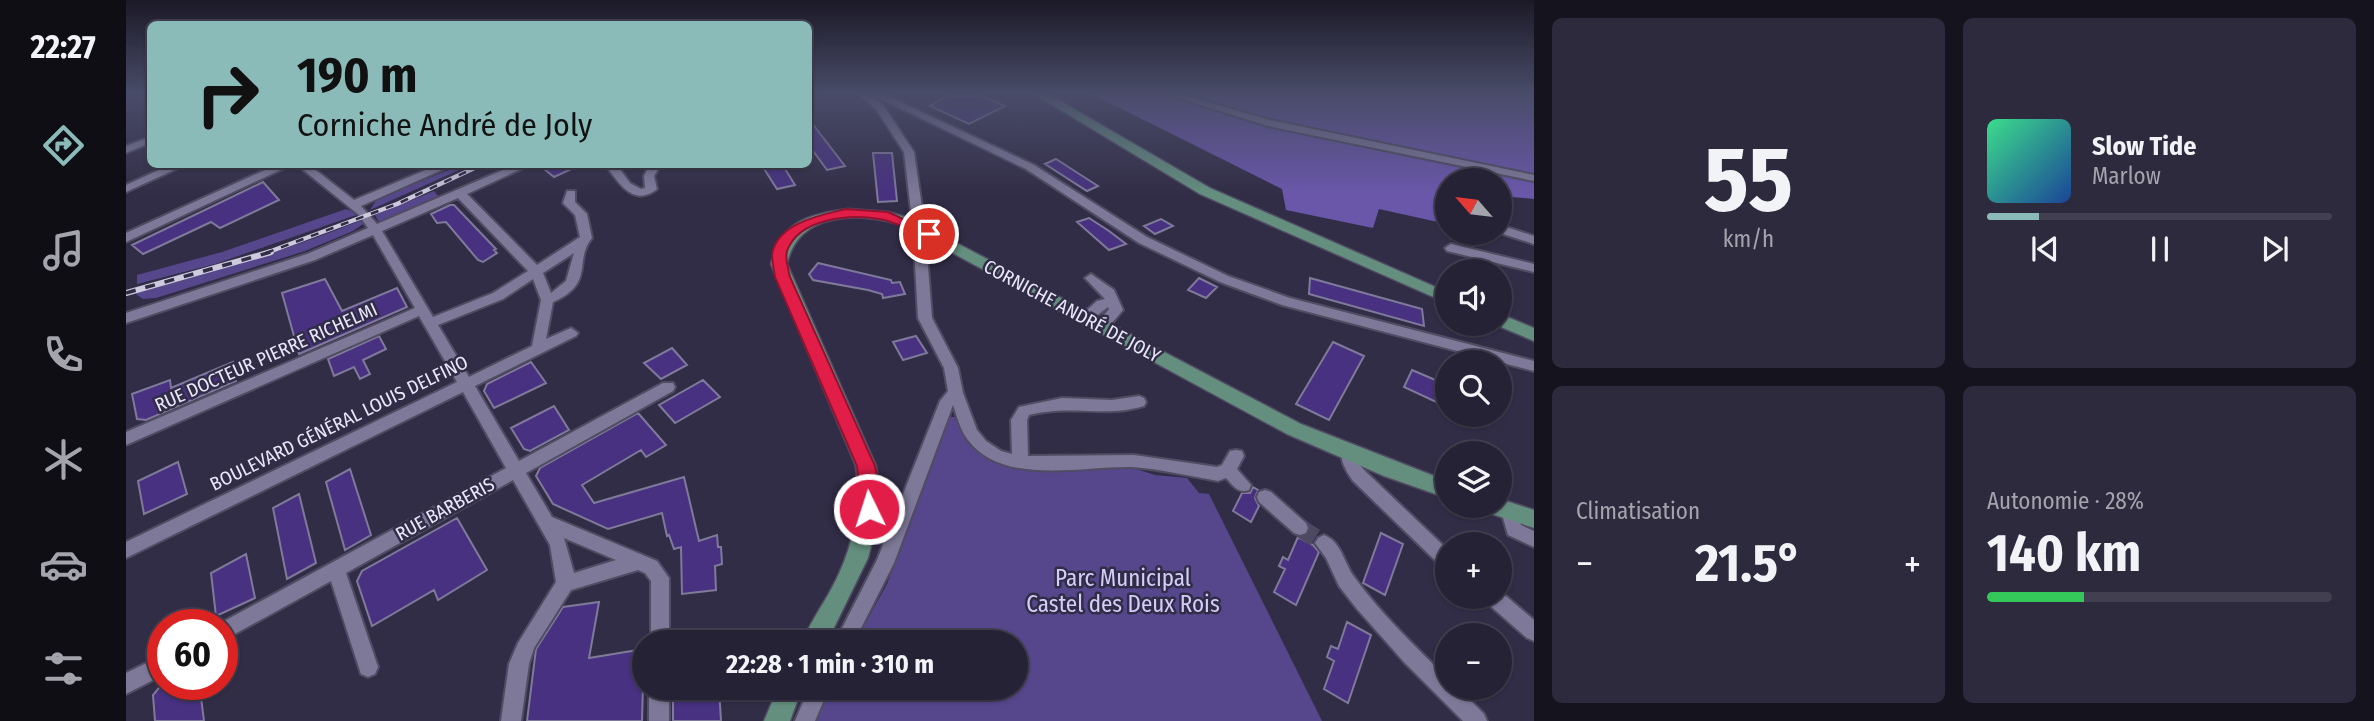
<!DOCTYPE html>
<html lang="fr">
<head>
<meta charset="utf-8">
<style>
  body { margin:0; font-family:"Fira Sans Condensed",sans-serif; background:#2e2a3d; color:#f1f3f6; height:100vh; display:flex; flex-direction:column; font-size:26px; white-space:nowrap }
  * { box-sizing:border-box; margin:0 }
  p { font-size:23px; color:#a4a4ad }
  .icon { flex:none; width:38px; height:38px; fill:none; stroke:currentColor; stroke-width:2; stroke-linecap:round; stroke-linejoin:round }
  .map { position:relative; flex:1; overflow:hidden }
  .details { display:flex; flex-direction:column; gap:18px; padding:18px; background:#15131d; width:840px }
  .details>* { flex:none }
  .banner { position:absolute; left:21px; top:21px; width:665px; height:147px; border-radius:10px; box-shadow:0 2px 5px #0004,0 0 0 2px #423f50; background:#8bbbb9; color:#111; overflow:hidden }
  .needle { width:46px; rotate:298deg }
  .controls { position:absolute; left:1309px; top:168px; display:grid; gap:14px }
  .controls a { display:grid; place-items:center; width:77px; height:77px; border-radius:50%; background:#262235; box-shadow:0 2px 5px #0004,0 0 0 2px #423f50; font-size:35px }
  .speed { position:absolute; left:21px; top:609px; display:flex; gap:14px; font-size:35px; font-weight:700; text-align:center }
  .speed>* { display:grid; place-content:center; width:91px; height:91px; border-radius:50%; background:#262235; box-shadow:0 2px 5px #0004,0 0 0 2px #423f50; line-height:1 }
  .speed .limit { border:10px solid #d22; background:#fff; color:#111 }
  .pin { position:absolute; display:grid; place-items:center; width:60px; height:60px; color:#fff; margin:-30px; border:4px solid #fff; border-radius:50%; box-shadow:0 2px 7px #0007 }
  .me { position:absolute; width:77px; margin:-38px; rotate:356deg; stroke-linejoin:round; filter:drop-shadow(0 0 5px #0008) }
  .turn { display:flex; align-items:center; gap:24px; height:147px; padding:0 35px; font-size:32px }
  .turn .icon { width:91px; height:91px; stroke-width:2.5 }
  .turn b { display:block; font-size:49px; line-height:60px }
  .big { font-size:52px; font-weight:700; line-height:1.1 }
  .details .tile { flex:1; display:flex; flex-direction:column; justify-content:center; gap:10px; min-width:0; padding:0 24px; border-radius:10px; background:#2e2a3d }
  .details .dial { align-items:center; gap:0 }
  .dial b { font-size:91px; line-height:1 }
  .song { display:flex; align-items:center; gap:21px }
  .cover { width:84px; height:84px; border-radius:10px; background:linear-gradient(135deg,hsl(150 70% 55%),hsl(220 70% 35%)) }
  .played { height:7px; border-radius:4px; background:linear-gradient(90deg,#8bbbb9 15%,#423f50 15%) }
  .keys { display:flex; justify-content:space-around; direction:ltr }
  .heat { display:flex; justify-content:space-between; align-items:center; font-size:38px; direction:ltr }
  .charge { height:10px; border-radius:5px; background:linear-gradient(90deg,#34c759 28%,#423f50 0) }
  .details .tiles { flex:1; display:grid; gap:18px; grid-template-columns:repeat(2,1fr) }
  .trip { position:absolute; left:506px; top:630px; width:396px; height:70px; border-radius:35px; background:#262235; box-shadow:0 2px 5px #0004,0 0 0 2px #423f50; font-weight:700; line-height:70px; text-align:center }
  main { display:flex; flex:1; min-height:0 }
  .menu { display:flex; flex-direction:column; width:126px; justify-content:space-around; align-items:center; background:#0f0e15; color:#a4a4ad }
  .menu .icon { width:49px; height:49px }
  .menu .current { color:#8bbbb9 }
  .menu b { font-size:32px; color:#f1f3f6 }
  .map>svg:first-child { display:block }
</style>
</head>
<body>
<main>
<nav class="menu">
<b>22:27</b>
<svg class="icon current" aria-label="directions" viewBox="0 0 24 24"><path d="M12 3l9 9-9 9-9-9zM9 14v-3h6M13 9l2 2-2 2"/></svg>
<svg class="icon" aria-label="music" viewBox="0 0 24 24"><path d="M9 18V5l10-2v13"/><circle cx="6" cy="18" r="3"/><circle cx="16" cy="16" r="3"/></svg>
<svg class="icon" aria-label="phone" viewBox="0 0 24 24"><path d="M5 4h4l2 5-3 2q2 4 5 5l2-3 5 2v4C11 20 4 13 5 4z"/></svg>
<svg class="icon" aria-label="climate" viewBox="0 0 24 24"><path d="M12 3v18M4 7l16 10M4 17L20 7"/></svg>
<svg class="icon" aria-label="car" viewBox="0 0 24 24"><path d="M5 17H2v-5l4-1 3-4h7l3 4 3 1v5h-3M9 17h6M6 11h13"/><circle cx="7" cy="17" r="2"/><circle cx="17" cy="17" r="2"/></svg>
<svg class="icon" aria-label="filters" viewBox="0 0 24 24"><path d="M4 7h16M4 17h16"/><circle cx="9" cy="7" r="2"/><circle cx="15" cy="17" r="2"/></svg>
</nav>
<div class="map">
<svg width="1408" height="721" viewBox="0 0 1408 721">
  <rect width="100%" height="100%" fill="#322d47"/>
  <!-- green -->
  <path fill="#56468b" d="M335 165H344L244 210 251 199Z
    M308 191 313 197 253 222 249 215Z
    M220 209 233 214 89 264 11 284V275L96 252Z
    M238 219 237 224 227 231 179 251 30 298 17 299 11 295 10 293C88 272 164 249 238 219Z
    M821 417H833C851 441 860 461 890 467L1001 466 1029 475 1061 478 1073 493 1083 494 1196 721H689L704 688H889V642H729L761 584Z"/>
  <!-- forest -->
  <path fill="#6a57aa" d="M966 94H1408V199L1374 196V180H1321V224L1253 209 1247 228 1160 210 1156 189Z"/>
  <!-- building -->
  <path fill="#473180" stroke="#7f7a99" stroke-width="2" d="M825 94H852L879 106 843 124 804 106Z
    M682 118 719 166 701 170 682 144Z
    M747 153H766L771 201 752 202Z
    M930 159 972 186 961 191 919 164Z
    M412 164H456L428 177Z
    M635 164H656L669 185 651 189Z
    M137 182 153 200 94 228 85 222 17 254 6 245Z
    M324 205H328L370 249 368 250 371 253 357 262 352 260 320 222 311 223 305 214Z
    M963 218 983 231 1000 244 983 250 951 222Z
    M1035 219 1047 226 1029 234 1018 226Z
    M692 263 765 280 766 283 774 282 779 294 757 298 756 294 742 290 687 280 683 274Z
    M1073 278 1091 287 1080 298 1062 290Z
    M1184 278 1296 309 1298 326 1183 294Z
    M199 279 216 311 271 288 281 307 173 354 156 293Z
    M253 336 260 349 237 360 244 374 234 379 228 367 208 376 202 359Z
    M790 336 801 353 777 360 767 342Z
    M1207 342 1238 356 1203 420 1170 404Z
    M546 348 561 365 535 379 518 363Z
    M107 362 110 381 20 420 11 419 6 394 44 380 45 388Z
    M405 362 420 383 368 408 358 391 361 384Z
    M1286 370 1321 385V407L1278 387Z
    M577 380 594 397 549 423 533 405Z
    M428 406 443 430 404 451 398 449 385 428Z
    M512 413 540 445 520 457 515 450 456 485 468 503 558 477 573 541 591 535 592 547H595L596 564 589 566 590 590 556 594 555 547 548 549 543 535 541 536 536 513 482 529 427 504 410 476 414 468Z
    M52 462 61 494 18 514 12 481Z
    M224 469 245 535 219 550 200 482Z
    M1127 487 1132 490 1129 498 1133 506 1125 522 1107 511 1116 493H1124Z
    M173 494 190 563 161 579 147 508Z
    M331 518 361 570 312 600 308 590 246 626 231 581 236 571Z
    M1255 533 1277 544 1259 595 1237 583Z
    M1172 537 1187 545 1193 552 1170 605 1148 592 1159 569 1153 566 1157 557 1162 560Z
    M120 554 129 598 90 616 85 573Z
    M473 602 463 658 518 649 516 721H401L410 649 437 607Z
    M1221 622 1245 635 1222 703 1198 689 1208 661 1201 657 1205 646 1212 649Z
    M36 684H97L75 697 78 721H29L27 695Z
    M547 688H593L595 721H547Z"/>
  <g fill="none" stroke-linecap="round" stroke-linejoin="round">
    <!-- minor-tunnel -->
    <path stroke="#4e4962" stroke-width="18" stroke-dasharray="18 9" stroke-linecap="butt" d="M1174 528 1198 543"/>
    <!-- minor casing -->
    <g stroke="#504c62" stroke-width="4">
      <path id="minor" d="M733 94H743L757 105 788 152 799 228 806 318 832 368 837 393 851 430 860 441 875 451 886 454 885 420 893 407 936 398 986 400 1013 396 1018 398 1020 402 1018 406C979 418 945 404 903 415L901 420 902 456 1008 455 1091 467 1096 465 1104 451 1110 450 1116 451 1118 456 1111 469 1125 485 1123 490C1112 494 1107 485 1100 478L1092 481C1064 476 1034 469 1006 467 955 466 876 486 842 440 834 430 831 416 827 405L768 563 728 642H709L751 560 814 401 822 391 818 368 792 318 787 228 778 152 750 109Z
        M745 94H757L908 165 1021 237 1102 276 1164 298 1408 361V371L1156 305 1094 282 1013 243 900 169Z
        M1039 94H1053L1144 120 1408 175V181L1142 126Z
        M24 137V143L0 153V146Z
        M46 164H61L0 192V185Z
        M152 164H167L0 242V233Z
        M170 164H182L228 200 314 164H329L235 206 251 224 391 164H406L341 194 411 265 454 237 449 215 437 203 441 191H449V202L461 214 466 238C447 261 470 283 427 302L420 339 445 328 452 333 450 336 349 386 393 461 537 383H547L549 387 547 391 400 473 426 517 531 561 543 578V642H525V581L519 573 512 570 445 590 408 648 403 664 395 721H375L383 664 392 643 430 582 424 545 387 480 220 573 252 667 249 674 242 677 235 674 205 581 96 641V625H91L380 468 337 392 0 558V542L331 382 293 316 0 445V432L289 308 247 235 189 260 0 323V313L181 254 242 228 233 215ZM332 198 402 271 367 293 307 317 256 231ZM448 253 440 281 425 293 417 273ZM407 279 415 300 406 346 343 377 312 325 377 299ZM438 538 490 560 448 573Z
        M479 164H490L504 183 515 189 519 188 518 176 524 164H535L528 176 531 189C507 208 492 182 479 164Z
        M1374 225 1408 236V244L1374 233Z
        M1325 244 1408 264V272L1321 251 1319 248Z
        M965 274 988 290 997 310 980 330 975 332 968 327 983 309 982 307 964 321H954L952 318 971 301 979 299 959 278Z
        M1223 447 1229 449 1233 464 1239 471 1321 549V568L1315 566 1227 481C1221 472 1212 459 1217 449Z
        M1139 490 1145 492 1180 523 1182 528 1180 533 1174 535 1168 533 1133 502 1131 497 1133 492Z
        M1383 504 1389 506 1395 525 1408 531V547L1382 535 1375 511 1377 506Z
        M1198 535C1216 542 1218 564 1229 578 1255 614 1289 646 1321 678V688H1332L1358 714 1361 721H1337L1278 662 1231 609 1213 586 1200 558 1189 543 1192 538Z
        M1374 591 1408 620V641L1401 638 1361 603 1358 597H1374Z
        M37 655V675L0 694V673Z
        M523 688H543V721H523Z
        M683 688H703L689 721H669Z"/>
    </g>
    <!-- major casing -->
    <g stroke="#504c62" stroke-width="3">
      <path id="major" d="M908 94H922L1084 188 1321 292V303L1074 194Z
        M722 209 762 212 783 218 1175 424 1321 481V498L1258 476 1161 434 773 224C730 212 672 212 661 264L750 466 753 492V515L742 558 701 642H676C683 626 693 610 702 595 726 553 735 514 730 466L645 264C655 222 682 214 722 209Z
        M1374 314 1408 328V341L1368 324H1374Z
        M1374 499 1408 510V528L1360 512 1357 506H1374Z
        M652 688H676L664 721H638Z"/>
    </g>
    <!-- minor -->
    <use href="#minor" fill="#7e7998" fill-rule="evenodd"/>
    <!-- major -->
    <use href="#major" fill="#648f7f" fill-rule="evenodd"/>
    <!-- rail-far1 casing -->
    <g stroke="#cdcadd" stroke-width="4.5">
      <path id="rail-far1" d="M140 253 271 204 357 164"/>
    </g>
    <!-- rail casing -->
    <g stroke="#cdcadd" stroke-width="6">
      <path id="rail" d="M0 293 145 252"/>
    </g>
    <!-- rail-far1 -->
    <use href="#rail-far1" stroke="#322d47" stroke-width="2.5" stroke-dasharray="8" stroke-linecap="butt"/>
    <!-- rail -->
    <use href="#rail" stroke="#322d47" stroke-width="3.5" stroke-dasharray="10" stroke-linecap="butt"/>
  </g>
  <!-- sky -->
  <linearGradient id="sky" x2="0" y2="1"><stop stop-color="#1c1927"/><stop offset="0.48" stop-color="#494c69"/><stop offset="1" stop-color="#494c69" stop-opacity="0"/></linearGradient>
  <rect width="1408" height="195" fill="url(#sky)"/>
  <!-- route -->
  <path fill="#e11d48" stroke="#92132f" stroke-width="2" d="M720 209 762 212 810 234 803 238C786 233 770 221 753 219 724 214 673 218 661 251 659 258 662 269 664 277L749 466C752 481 757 500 750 514L743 517 737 514C731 502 733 481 731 466L649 277C648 270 646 261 646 255 650 223 695 215 720 209Z"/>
  <g text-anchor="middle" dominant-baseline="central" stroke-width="5" stroke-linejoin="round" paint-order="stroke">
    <!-- street labels -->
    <g font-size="19" fill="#eae7f9" stroke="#322d47">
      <text transform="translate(946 311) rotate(28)">CORNICHE ANDRÉ DE JOLY</text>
      <text transform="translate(140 357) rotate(-24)">RUE DOCTEUR PIERRE RICHELMI</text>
      <text transform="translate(213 423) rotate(-26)">BOULEVARD GÉNÉRAL LOUIS DELFINO</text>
      <text transform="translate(319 509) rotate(-29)">RUE BARBERIS</text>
    </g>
    <!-- near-park labels -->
    <g font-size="23" fill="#d4cdfa" stroke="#322d47">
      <text x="997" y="578">Parc Municipal<tspan x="997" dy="26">Castel des Deux Rois</tspan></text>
    </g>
  </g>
</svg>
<div class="controls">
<a><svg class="needle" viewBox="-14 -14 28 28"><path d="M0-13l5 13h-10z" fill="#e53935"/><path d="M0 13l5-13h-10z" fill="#a4a4ad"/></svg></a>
<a><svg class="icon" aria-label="sound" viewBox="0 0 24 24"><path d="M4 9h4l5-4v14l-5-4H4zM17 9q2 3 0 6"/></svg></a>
<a><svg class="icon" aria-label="search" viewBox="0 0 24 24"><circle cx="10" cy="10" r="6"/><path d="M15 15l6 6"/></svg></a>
<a><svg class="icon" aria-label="layers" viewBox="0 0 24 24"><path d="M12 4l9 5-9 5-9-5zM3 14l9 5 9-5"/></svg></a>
<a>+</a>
<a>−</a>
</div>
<div class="speed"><div class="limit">60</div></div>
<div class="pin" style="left:803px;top:234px;background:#d93025"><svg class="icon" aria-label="arrive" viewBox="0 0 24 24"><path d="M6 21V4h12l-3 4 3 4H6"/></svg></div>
<svg class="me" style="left:743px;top:509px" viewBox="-20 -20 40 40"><circle r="17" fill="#e11d48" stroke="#fff" stroke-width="3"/><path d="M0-11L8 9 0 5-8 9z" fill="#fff"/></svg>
<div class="trip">22:28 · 1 min · 310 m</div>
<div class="banner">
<div class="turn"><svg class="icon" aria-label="right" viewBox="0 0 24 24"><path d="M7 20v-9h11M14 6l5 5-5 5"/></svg><div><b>190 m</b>Corniche André de Joly</div></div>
</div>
</div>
<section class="details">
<div class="tiles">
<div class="tile dial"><b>55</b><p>km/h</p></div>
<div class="tile">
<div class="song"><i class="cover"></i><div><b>Slow Tide</b><p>Marlow</p></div></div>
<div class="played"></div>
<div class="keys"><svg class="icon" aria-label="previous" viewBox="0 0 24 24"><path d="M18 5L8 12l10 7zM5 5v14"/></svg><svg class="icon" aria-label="pause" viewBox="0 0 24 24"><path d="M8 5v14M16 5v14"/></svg><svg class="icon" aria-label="next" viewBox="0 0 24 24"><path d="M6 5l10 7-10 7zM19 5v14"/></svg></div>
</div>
<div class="tile"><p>Climatisation</p>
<div class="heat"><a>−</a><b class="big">21.5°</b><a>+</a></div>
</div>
<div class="tile"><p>Autonomie · 28%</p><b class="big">140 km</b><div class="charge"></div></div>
</div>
</section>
</main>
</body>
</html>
